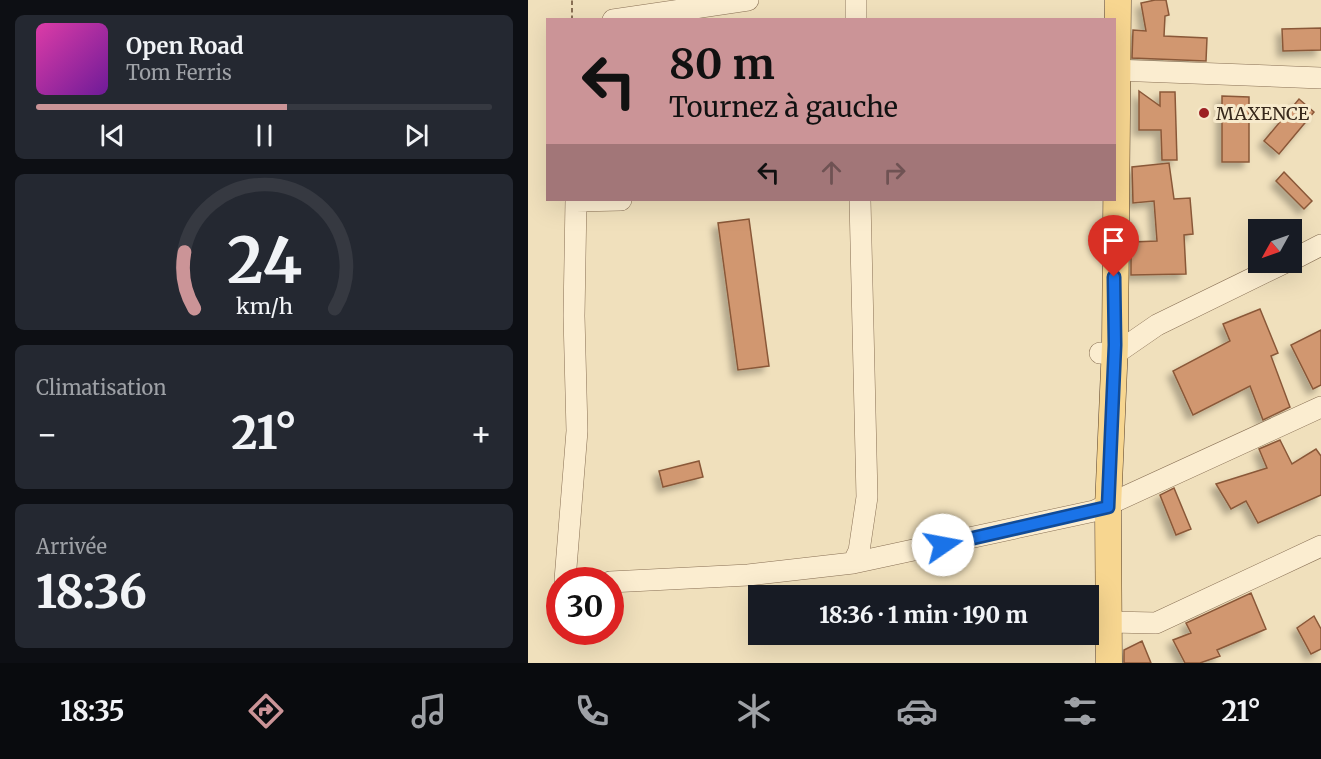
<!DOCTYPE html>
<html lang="fr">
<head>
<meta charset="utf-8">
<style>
  body { margin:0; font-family:Merriweather,serif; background:#242831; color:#f1f3f6; height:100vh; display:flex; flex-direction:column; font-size:22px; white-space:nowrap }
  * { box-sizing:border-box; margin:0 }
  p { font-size:20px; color:#9ea1a6 }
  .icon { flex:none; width:33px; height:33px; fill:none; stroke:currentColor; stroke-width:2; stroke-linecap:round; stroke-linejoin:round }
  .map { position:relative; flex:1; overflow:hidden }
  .sheet { display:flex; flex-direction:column; gap:15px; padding:15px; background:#0d0f14; width:528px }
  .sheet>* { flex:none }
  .guide { position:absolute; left:18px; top:18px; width:570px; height:183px; border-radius:0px; box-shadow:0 6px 24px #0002; background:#cb9497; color:#111; overflow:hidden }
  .needle { width:39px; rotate:230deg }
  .buttons { position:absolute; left:720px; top:219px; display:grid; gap:12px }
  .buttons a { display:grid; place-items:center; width:54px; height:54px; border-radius:0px; background:#171b24; box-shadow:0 6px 24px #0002; font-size:30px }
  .speed { position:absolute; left:18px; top:567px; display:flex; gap:12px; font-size:30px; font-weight:700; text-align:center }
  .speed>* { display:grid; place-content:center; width:78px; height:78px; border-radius:50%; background:#171b24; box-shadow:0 6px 24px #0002; line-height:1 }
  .speed .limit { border:9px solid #d22; background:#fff; color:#111 }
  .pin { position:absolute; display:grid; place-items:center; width:51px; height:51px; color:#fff; margin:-62px -26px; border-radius:50% 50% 50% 0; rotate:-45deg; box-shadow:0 0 6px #0007 }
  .pin .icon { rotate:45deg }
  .me { position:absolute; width:66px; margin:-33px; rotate:78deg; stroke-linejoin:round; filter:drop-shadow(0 0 4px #0008) }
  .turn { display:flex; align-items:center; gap:21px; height:126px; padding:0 24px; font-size:27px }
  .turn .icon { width:78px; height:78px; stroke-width:2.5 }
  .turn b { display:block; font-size:42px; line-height:51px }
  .lanes { display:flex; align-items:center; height:57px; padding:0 24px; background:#0003; justify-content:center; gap:30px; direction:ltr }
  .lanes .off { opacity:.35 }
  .big { font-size:45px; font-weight:800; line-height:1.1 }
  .sheet .tile { flex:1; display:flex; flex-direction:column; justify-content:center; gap:9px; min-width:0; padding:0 21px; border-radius:9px; background:#242831 }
  .sheet .dial { align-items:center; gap:0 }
  .dial svg { height:156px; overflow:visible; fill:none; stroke:#363941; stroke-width:7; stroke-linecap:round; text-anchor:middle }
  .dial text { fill:#f1f3f6; stroke:none }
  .song { display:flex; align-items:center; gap:18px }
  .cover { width:72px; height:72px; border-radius:9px; background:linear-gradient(135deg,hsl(320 70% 55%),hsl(280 70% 35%)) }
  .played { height:6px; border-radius:3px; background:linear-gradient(90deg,#cb9497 55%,#363941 55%) }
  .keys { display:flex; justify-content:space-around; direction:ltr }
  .heat { display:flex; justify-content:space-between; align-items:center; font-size:33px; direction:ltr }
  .trip { position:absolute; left:220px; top:585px; width:351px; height:60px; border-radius:0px; background:#171b24; box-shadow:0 6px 24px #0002; font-weight:800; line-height:60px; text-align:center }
  .tabs { display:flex; height:96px; justify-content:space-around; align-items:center; background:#090b0e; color:#9ea1a6 }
  .tabs .icon { width:42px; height:42px }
  .tabs .selected { color:#cb9497 }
  .tabs b { font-size:27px; color:#f1f3f6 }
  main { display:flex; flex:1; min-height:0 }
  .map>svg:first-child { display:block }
</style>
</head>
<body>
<main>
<section class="sheet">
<div class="tile">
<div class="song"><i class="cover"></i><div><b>Open Road</b><p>Tom Ferris</p></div></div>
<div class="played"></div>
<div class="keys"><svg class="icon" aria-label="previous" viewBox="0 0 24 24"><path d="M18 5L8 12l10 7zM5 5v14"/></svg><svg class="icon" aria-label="pause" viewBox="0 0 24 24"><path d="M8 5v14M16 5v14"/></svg><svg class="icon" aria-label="next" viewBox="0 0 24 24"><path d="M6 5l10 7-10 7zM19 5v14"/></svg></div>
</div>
<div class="tile dial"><svg viewBox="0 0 100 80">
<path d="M14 69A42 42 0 1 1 86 69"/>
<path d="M14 69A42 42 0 0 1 9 40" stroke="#cb9497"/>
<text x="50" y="56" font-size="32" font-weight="700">24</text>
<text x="50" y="72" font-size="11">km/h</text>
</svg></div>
<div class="tile"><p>Climatisation</p>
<div class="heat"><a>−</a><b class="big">21°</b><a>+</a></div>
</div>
<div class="tile"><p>Arrivée</p><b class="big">18:36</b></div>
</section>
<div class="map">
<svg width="793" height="663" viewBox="0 0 793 663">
  <defs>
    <filter id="shadow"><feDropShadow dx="-5.5" dy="5.5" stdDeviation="3" flood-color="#0004"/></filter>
  </defs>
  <rect width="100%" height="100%" fill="#f0e0bc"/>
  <!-- building -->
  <path fill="#d1976f" stroke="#8a5839" stroke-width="1.5" filter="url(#shadow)" d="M627 0H638L641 15 637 16 636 36 679 38 678 61 604 58 605 30 618 31 613 3Z
    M793 28V50L755 51 754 29Z
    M611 91 632 106V92H647L649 160H634L633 130H611Z
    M694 96 721 97V162H694Z
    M771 99 786 112 751 154 736 141Z
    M641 163 646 199 662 198 665 234 656 235 658 274 603 275V242L629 241 626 201 605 203 604 167Z
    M756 172 784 201 776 209 748 181Z
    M221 219 241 366 210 370 190 223Z
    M732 309 750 353 743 356 762 407 735 420 722 386 665 415 645 371 702 341 695 324Z
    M793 330V385L785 389 763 345Z
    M752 440 764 464 788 449 793 456V495L730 523 718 501 703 509 688 484 739 468 731 449Z
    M171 461 175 477 135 487 131 471Z
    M646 488 663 529 648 535 632 495Z
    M723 593 738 629 689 650 692 656 672 663H657L645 640 663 633 658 623Z
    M786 616 793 629V649L783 654 769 628Z
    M614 641 623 663H596V650Z"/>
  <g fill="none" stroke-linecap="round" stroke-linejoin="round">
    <!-- minor casing -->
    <g stroke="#897055" stroke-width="22">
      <path id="minor" d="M328 0V20
        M85 20 220 0
        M586 70 793 78
        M48 201 93 200
        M764 260 793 245
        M572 353 587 354 629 325 758 262
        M325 563 331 551 339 497 332 200
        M37 580 49 431 46 316 48 200
        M82 582 220 575 325 563 566 511 793 407
        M565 618 582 622 628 623 793 546"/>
    </g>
    <!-- major casing -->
    <g stroke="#563e2a" stroke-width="27">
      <path id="major" d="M581 663 580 507 587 345 590 0"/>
    </g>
    <!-- path -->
    <path stroke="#897055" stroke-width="2" stroke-dasharray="4.5 3" stroke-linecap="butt" d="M44 20V0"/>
    <!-- minor -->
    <use href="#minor" stroke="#fbedd0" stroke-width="21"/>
    <!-- major -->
    <use href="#major" stroke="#f7d690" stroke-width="26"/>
  </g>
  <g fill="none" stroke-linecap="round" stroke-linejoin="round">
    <!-- route casing -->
    <g stroke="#114b97" stroke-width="15">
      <path id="route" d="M415 545 580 507 587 345 586 277"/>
    </g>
    <!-- route -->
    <use href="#route" stroke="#1a73e8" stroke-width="10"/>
  </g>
  <!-- markers -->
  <circle fill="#9c2123" stroke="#f7eacc" stroke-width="2" cx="676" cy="113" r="6"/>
  <g text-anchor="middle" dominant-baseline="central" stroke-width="6" stroke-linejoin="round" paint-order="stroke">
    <!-- poi labels -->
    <g font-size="18" fill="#37281b" stroke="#f7eacc" text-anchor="start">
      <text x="688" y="113">MAXENCE</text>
    </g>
  </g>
</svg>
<div class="buttons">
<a><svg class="needle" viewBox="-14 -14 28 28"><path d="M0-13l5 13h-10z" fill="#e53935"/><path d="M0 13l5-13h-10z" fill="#9ea1a6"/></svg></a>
</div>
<div class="speed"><div class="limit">30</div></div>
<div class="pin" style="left:586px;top:277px;background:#d93025"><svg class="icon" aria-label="arrive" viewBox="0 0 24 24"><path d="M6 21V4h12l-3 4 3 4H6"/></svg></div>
<svg class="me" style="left:415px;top:545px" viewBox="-20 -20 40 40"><circle r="19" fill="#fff"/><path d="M0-13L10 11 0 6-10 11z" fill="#1a73e8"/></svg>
<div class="trip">18:36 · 1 min · 190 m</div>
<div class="guide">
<div class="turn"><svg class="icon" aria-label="left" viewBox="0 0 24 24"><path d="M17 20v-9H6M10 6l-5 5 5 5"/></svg><div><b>80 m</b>Tournez à gauche</div></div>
<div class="lanes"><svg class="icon" aria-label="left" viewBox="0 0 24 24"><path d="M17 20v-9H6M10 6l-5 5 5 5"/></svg><svg class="icon off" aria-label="ahead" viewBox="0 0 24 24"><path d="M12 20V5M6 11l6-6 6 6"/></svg><svg class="icon off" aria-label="right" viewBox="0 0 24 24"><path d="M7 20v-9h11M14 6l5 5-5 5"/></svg></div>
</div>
</div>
</main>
<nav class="tabs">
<b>18:35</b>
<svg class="icon selected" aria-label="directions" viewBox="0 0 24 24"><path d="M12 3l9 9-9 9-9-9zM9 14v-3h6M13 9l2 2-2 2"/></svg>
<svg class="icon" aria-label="music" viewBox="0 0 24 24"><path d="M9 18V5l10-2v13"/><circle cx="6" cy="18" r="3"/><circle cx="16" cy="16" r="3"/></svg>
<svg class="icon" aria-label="phone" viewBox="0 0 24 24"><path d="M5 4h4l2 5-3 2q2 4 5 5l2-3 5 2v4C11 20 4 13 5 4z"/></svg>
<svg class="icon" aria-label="climate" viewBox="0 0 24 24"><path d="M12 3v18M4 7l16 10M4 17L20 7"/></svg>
<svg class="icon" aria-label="car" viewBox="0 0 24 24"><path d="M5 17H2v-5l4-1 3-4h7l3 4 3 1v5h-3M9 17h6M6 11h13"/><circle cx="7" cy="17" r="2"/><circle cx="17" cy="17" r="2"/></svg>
<svg class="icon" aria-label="filters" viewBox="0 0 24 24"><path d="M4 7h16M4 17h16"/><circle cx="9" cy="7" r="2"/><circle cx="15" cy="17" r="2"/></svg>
<b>21°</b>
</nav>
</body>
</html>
